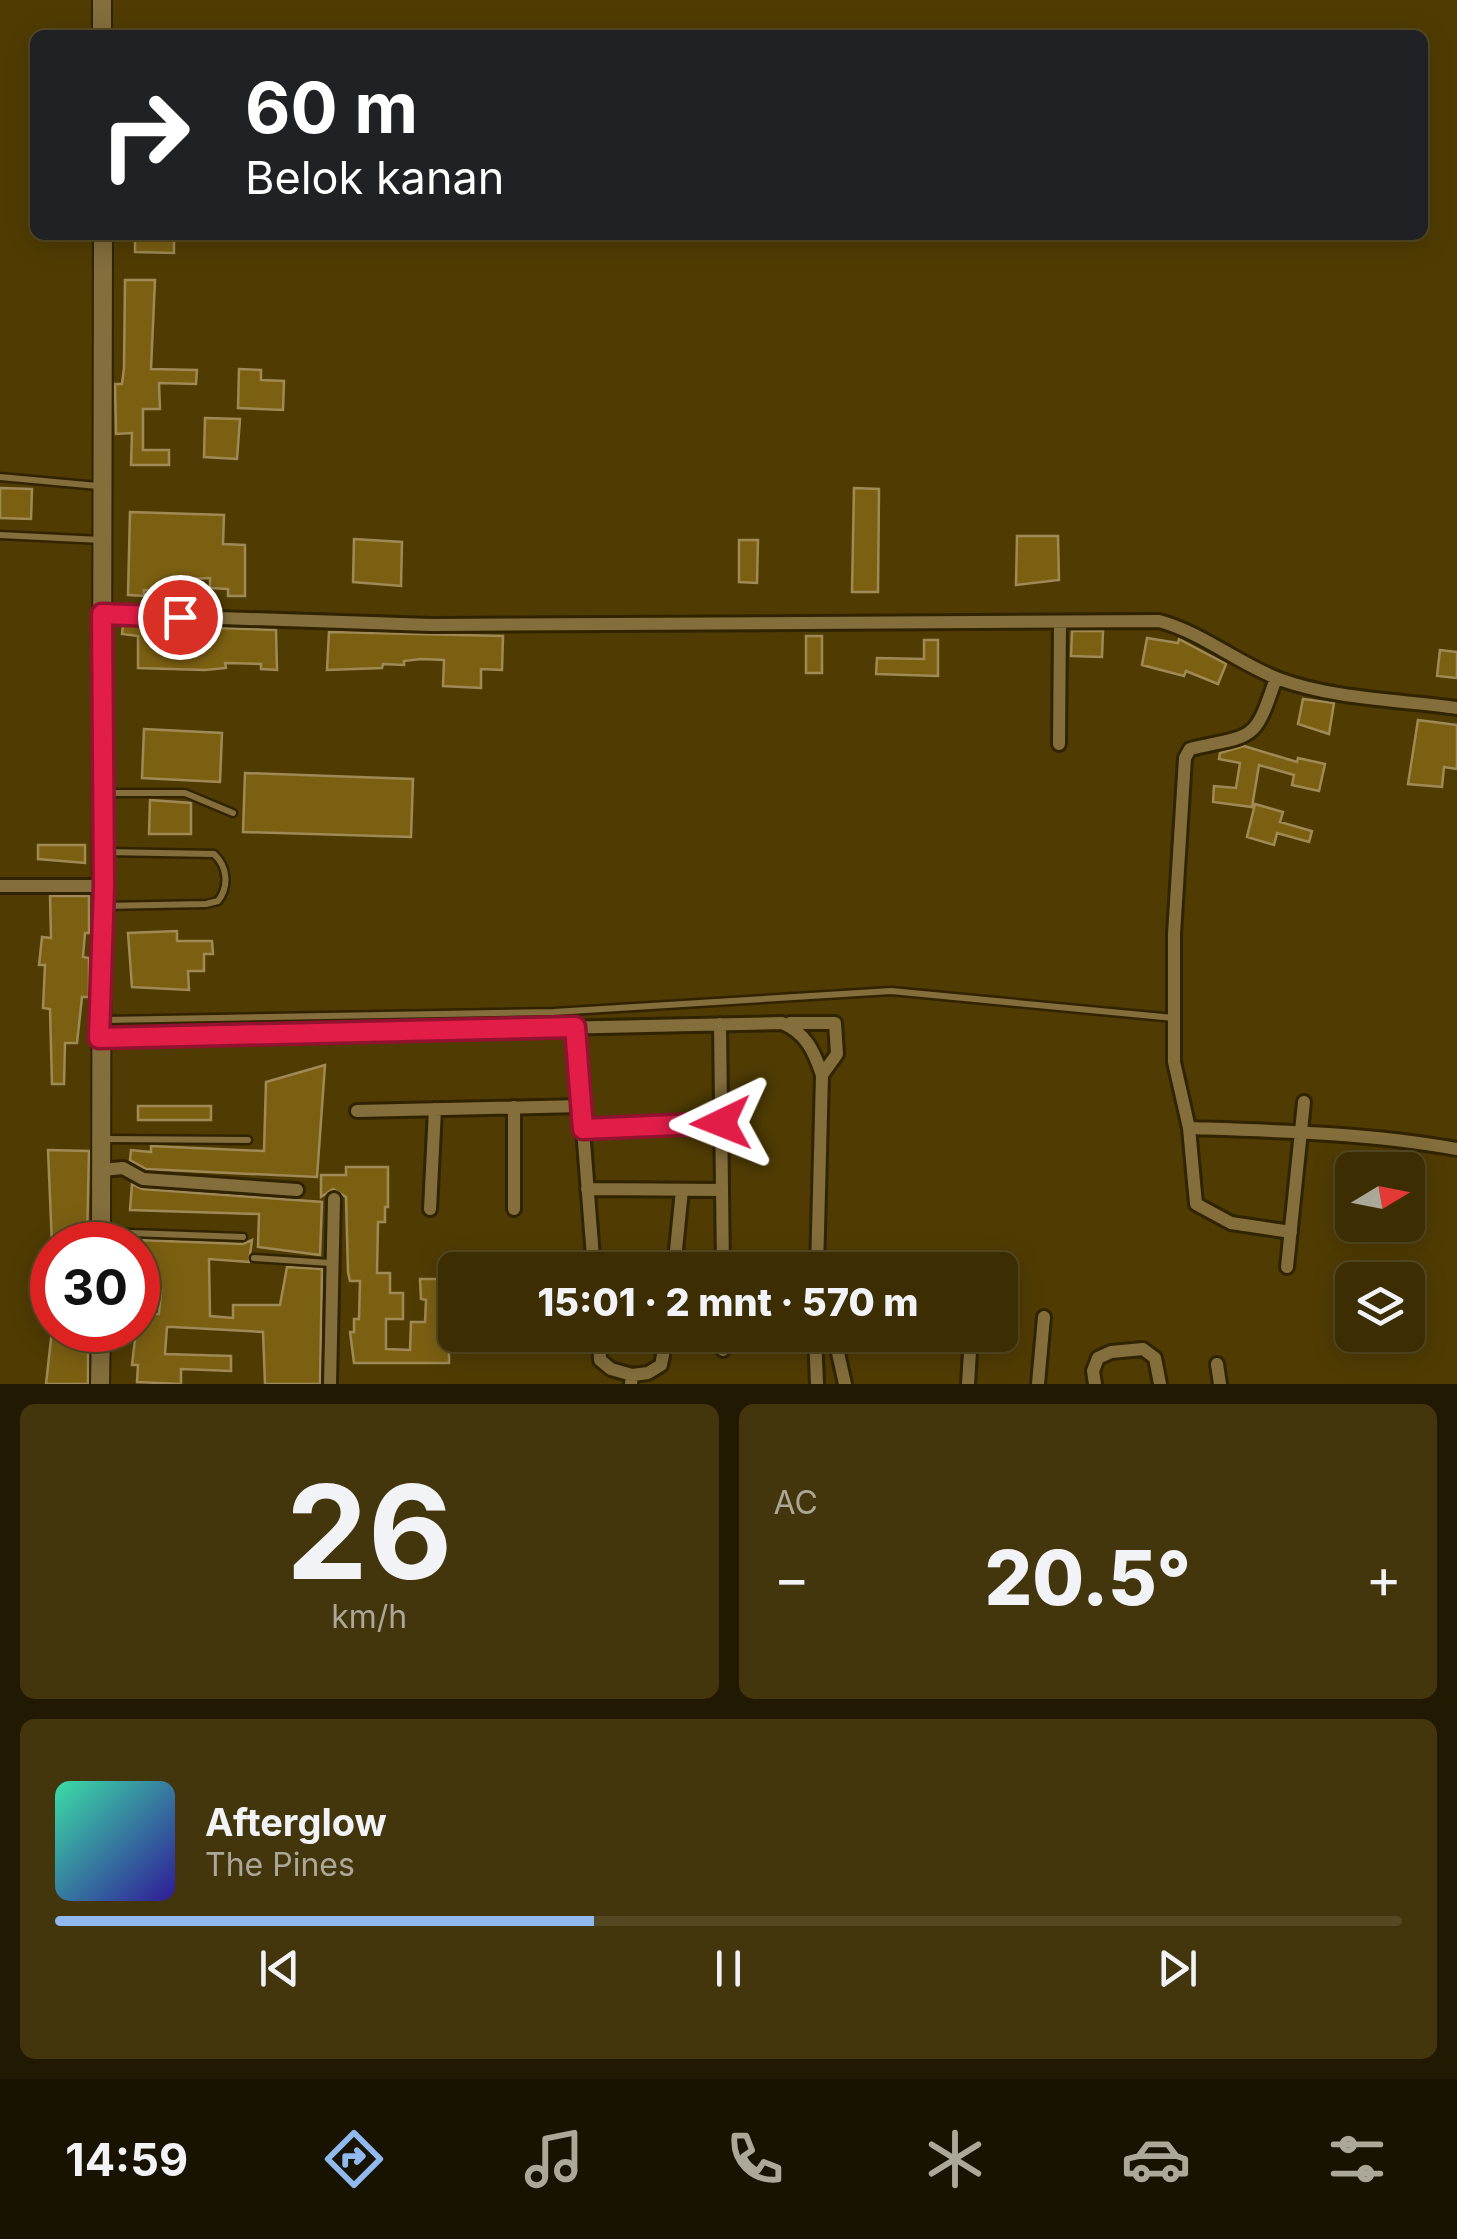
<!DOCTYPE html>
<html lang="id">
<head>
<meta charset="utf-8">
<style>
  body { margin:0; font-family:Inter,sans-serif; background:#43350c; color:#f1f3f6; height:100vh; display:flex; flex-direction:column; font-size:38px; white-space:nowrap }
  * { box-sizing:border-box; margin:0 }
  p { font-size:32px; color:#aca899 }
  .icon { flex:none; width:55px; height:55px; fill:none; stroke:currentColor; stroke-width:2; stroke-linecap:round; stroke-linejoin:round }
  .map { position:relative; height:1384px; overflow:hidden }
  .panel { display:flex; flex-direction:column; gap:20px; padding:20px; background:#211901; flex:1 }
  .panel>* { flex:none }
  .banner { position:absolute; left:30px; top:30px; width:1398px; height:210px; border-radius:15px; box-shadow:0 5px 25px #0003,0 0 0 2px #554924; background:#202124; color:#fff; overflow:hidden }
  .needle { width:65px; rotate:80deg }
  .buttons { position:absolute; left:1335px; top:1152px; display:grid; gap:20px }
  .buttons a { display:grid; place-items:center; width:90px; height:90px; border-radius:15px; background:#3c2d02; box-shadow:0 5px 25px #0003,0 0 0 2px #554924; font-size:50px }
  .speed { position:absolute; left:30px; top:1222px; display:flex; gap:20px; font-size:50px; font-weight:700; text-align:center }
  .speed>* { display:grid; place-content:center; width:130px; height:130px; border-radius:50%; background:#3c2d02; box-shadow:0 5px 25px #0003,0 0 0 2px #554924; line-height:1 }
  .speed .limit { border:15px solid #d22; background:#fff; color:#111 }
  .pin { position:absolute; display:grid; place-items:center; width:85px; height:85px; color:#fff; margin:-42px; border:5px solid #fff; border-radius:50%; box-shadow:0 2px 10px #0007 }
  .me { position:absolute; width:110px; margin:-55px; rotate:268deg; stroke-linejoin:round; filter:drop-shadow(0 0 8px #0008) }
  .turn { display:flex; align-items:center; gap:35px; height:210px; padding:0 50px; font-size:45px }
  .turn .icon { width:130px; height:130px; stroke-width:2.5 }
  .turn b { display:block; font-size:70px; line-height:85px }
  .big { font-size:75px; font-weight:800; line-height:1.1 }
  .panel .tile { flex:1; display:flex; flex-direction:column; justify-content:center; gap:15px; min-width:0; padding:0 35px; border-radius:15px; background:#43350c }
  .panel .dial { align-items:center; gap:0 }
  .dial b { font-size:130px; line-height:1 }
  .song { display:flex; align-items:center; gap:30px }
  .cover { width:120px; height:120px; border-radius:15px; background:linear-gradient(135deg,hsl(160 70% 55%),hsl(250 70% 35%)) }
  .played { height:10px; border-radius:5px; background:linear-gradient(90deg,#90b9f0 40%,#554924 40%) }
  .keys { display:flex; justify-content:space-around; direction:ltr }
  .heat { display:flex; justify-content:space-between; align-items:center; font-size:55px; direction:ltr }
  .panel .tiles { flex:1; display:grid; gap:20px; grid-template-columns:1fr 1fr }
  .tile:last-child { grid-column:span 2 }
  .trip { position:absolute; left:438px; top:1252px; width:580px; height:100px; border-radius:15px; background:#3c2d02; box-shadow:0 5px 25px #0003,0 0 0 2px #554924; font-weight:800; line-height:100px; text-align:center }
  .tab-bar { display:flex; height:160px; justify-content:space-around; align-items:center; background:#181201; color:#aca899 }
  .tab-bar .icon { width:70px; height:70px }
  .tab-bar .selected { color:#90b9f0 }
  .tab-bar b { font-size:45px; color:#f1f3f6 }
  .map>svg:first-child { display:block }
</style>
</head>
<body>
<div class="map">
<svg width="1457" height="1384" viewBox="0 0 1457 1384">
  <rect width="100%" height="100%" fill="#503c03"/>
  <!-- building -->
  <path fill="#7c6012" stroke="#9f8956" stroke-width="2.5" d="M135 235H174V253L135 252Z
    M125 280H155L151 369 197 370 196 384 159 383 160 409H143V450H169V465H131L132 433 116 434 115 384H122L124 368Z
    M239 369 261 370V380L284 381 283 410 238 408Z
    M205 418 240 419 237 459 204 457Z
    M0 488 32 489 31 519 0 518Z
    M854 488 879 489 878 592H852Z
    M130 512 224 515 223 544 245 545V596H228V589L210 588V578L189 579 187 600 168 598 169 591 144 590V596L128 595Z
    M1017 536H1058L1059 580 1016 585Z
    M354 539 402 542 401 586 353 582Z
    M739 540H758L757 583 739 582Z
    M123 625 276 630 277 670 261 669V664L225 663 226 668 205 670 138 668V636L122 634Z
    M1072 631H1103L1102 657 1071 656Z
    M329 632 503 636 502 670 481 669V688L443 686 444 660 421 659 404 661V665L383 664 382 668 327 670Z
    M806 636H822V673H806Z
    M1147 638 1178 643 1179 639 1226 664 1218 684 1186 671 1184 676 1142 665Z
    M924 640H938V676L876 674 877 658 924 659Z
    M1440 650 1457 652V678L1437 676Z
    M1303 699 1334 703 1329 734 1298 724Z
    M1418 720 1457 725V769L1444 767 1442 787 1408 784Z
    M144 729 222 733 220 782 142 778Z
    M1244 746 1297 762 1298 758 1325 764 1319 791 1292 785 1294 775 1259 765 1252 807 1213 802 1214 786 1236 788 1240 763 1219 759 1220 753Z
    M245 773 413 779 411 837 243 832Z
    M150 800 191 803V834H149Z
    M1255 804 1283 812 1280 822 1312 831 1309 842 1277 833 1274 845 1247 837Z
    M38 845H85V863L38 859Z
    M50 896H89V933H85L83 957 89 958V997H82L77 1043H65L64 1084H52L50 1009 43 1008 45 965H39L42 937 51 938Z
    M177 931V941H212L213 954H204V971H188L189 990 132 987 128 933Z
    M325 1065 317 1177 146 1169 130 1160 131 1150 151 1152V1146L264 1151 266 1082Z
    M138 1106H211V1120H138Z
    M48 1150 89 1151 87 1240 82 1239V1245H52Z
    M346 1167H388V1207H385V1222H378L377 1273H390V1293H403V1319H386V1349L410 1350 411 1322H425L426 1300 421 1299 420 1279H446L455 1280V1336L472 1340 469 1352 449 1347V1363H354L350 1332H354V1319H359L360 1281H350L348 1272 346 1197 333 1189 321 1197V1175H346Z
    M132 1184 142 1189 322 1202 320 1255 258 1247 259 1214 130 1210Z
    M138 1240 243 1244 252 1240 249 1262 209 1259 210 1316 233 1318V1305H280L287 1267 322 1269 320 1384H265L263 1332 173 1327H167L165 1354 231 1356V1371L181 1369V1384L137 1382 138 1365H132L138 1313 159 1314 161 1291H138Z
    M52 1330H81L80 1340H88V1384H46Z"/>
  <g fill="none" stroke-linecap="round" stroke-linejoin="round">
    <!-- lane casing -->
    <g stroke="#322300" stroke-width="11">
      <path id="lane" d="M0 477 98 486
        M0 535 101 540
        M104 793H185L233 813
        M103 906 206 904 218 901C229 887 228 867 214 854L105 852
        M106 1020 554 1012 891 991 1174 1018
        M105 1139 248 1140
        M102 1232 243 1237
        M254 1258 330 1263"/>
    </g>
    <!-- street casing -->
    <g stroke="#322300" stroke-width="18">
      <path id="street" d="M102 614 431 625 1159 621C1203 633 1237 663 1279 679 1333 699 1399 700 1457 708
        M1276 678C1254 744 1254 734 1190 749L1185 758 1174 934V1062L1189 1128C1279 1131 1368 1133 1457 1149
        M1059 744 1060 624
        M0 886H104
        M790 1023H835L837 1054 822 1075
        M720 1024 723 1270
        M575 1027 594 1270
        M99 1038 782 1023C806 1033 814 1051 822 1075L817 1270
        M357 1111 581 1106
        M1189 1128 1196 1204 1231 1223 1291 1232
        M583 1129 721 1123
        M102 1170 123 1168 143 1179 297 1190
        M587 1189 722 1190
        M430 1209 435 1109
        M514 1209V1107
        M1287 1267 1304 1102
        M674 1270 682 1190
        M599 1335 600 1360 611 1369 632 1375 631 1384
        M723 1335V1350
        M815 1335 817 1384
        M834 1335 845 1384
        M1217 1364 1220 1384
        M632 1375 648 1373 661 1365 667 1335
        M330 1384 334 1199
        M968 1384 971 1335
        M1038 1384 1044 1317
        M1095 1384 1093 1371 1098 1358 1111 1352 1143 1349 1155 1358 1160 1384"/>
    </g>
    <!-- secondary casing -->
    <g stroke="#322300" stroke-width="22">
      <path id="secondary" d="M102 0V35
        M101 1245 103 235
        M100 1384 101 1330"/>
    </g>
    <!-- lane -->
    <use href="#lane" stroke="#836e3c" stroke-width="6"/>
    <!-- street -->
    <use href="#street" stroke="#836e3c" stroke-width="12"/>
    <!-- secondary -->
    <use href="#secondary" stroke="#836e3c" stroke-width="18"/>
  </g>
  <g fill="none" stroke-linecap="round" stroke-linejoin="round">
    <!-- route casing -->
    <g stroke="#92132f" stroke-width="25">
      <path id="route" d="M180 617 102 614 104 886 99 1038 575 1027 583 1129 721 1123"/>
    </g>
    <!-- route -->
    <use href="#route" stroke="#e11d48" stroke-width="18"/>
  </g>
</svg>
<div class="buttons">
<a><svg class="needle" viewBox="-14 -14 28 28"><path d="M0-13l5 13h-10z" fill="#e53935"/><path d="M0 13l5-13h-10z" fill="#aca899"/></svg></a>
<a><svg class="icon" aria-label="layers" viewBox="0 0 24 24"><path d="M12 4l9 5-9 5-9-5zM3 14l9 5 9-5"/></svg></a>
</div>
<div class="speed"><div class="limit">30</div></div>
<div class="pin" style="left:180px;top:617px;background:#d93025"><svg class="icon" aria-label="arrive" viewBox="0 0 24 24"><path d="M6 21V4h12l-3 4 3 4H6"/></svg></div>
<svg class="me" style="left:721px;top:1123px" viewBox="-20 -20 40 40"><path d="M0-17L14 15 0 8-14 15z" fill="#e11d48" stroke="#fff" stroke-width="4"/></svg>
<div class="trip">15:01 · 2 mnt · 570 m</div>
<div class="banner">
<div class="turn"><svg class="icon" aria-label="right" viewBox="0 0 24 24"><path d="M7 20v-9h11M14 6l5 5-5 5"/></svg><div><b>60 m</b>Belok kanan</div></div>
</div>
</div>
<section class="panel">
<div class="tiles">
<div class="tile dial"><b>26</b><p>km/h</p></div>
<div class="tile"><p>AC</p>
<div class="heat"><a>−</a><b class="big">20.5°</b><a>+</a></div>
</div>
<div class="tile">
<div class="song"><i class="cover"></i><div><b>Afterglow</b><p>The Pines</p></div></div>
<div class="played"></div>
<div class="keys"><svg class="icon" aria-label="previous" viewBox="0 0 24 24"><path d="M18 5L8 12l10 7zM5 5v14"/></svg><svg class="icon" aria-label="pause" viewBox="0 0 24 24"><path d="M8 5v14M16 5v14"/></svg><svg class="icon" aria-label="next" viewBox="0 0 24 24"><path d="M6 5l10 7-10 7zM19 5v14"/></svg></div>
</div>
</div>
</section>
<nav class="tab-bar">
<b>14:59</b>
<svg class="icon selected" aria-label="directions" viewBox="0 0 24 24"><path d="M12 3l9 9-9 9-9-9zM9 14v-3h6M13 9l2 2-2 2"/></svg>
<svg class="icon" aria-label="music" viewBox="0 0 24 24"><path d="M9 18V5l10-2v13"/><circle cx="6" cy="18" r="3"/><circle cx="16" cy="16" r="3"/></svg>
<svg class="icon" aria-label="phone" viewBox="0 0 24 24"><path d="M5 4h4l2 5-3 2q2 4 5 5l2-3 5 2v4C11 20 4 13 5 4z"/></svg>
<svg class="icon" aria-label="climate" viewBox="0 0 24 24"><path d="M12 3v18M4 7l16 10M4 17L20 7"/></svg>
<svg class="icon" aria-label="car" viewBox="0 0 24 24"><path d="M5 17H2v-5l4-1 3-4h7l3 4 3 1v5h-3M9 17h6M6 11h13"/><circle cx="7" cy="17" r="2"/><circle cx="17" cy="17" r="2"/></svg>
<svg class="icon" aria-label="filters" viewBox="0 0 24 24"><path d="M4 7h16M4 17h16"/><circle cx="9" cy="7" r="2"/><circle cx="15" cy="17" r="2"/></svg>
</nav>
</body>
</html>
